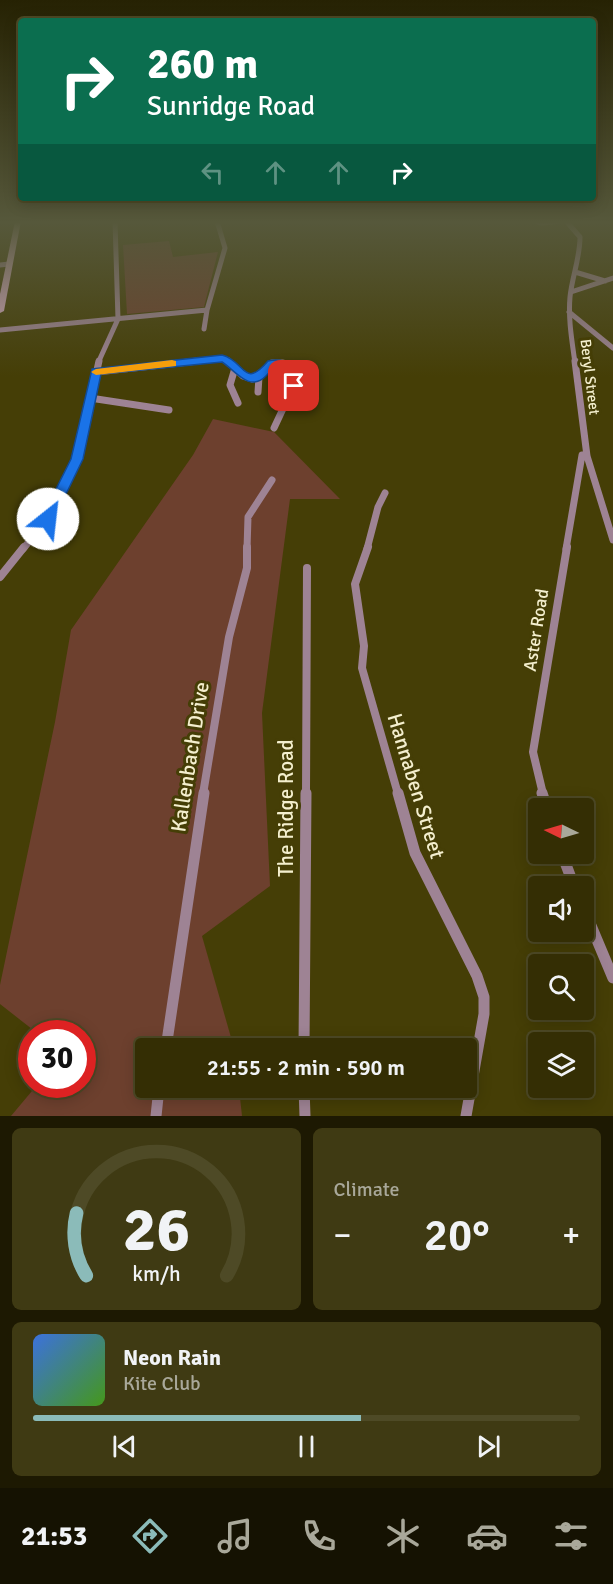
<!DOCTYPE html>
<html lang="en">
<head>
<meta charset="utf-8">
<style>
  body { margin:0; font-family:Signika,sans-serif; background:#3f3a13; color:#f1f3f6; height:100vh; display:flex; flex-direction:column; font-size:22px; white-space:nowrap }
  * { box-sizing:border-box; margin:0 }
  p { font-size:20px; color:#a9a89a }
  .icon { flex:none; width:33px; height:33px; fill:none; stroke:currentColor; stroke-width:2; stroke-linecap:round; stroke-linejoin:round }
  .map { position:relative; height:1116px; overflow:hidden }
  .sheet { display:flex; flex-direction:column; gap:12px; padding:12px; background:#1d1902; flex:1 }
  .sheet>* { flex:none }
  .guide { position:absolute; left:18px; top:18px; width:578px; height:183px; border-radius:6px; box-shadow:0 3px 15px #0003,0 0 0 2px #4e4a26; background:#0b6e4f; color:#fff; overflow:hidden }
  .needle { width:39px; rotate:275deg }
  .buttons { position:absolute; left:528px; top:798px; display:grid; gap:12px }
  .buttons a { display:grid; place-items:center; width:66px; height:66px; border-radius:6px; background:#342e04; box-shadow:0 3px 15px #0003,0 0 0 2px #4e4a26; font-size:30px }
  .speed { position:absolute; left:18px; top:1020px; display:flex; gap:12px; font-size:30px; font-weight:700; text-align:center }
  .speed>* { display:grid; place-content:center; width:78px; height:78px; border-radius:50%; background:#342e04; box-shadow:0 3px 15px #0003,0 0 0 2px #4e4a26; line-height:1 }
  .speed .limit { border:9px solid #d22; background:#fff; color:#111 }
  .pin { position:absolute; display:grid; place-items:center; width:51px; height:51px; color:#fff; margin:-26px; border-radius:12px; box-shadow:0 3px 9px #0006 }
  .me { position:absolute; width:66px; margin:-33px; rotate:29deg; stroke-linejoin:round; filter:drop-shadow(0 0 4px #0008) }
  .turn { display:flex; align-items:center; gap:21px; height:126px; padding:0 30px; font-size:27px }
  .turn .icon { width:78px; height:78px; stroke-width:2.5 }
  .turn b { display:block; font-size:42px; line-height:51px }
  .lanes { display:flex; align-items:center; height:57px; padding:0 30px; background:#0003; justify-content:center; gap:30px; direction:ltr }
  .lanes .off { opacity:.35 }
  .big { font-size:45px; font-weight:600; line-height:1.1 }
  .sheet .card { flex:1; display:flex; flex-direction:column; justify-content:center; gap:9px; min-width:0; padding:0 21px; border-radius:9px; background:#3f3a13 }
  .sheet .dial { align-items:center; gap:0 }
  .dial svg { height:156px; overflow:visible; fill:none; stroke:#4e4a26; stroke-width:7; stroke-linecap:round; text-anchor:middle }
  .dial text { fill:#f1f3f6; stroke:none }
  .song { display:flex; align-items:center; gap:18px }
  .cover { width:72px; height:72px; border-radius:9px; background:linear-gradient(135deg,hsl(220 70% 55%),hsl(100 70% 35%)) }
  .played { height:6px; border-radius:3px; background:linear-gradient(90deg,#8bbbb9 60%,#4e4a26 60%) }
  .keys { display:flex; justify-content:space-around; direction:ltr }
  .heat { display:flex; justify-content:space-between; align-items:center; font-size:33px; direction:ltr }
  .sheet .tiles { flex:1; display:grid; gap:12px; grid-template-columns:1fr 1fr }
  .card:last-child { grid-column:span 2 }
  .trip { position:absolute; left:135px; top:1038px; width:342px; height:60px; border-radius:6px; background:#342e04; box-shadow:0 3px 15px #0003,0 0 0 2px #4e4a26; font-weight:600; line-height:60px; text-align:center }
  .tabs { display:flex; height:96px; justify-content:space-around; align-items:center; background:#151202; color:#a9a89a }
  .tabs .icon { width:42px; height:42px }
  .tabs .active { color:#8bbbb9 }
  .tabs b { font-size:27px; color:#f1f3f6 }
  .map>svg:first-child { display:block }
</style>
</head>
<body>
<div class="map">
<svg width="613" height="1116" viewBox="0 0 613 1116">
  <rect width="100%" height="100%" fill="#453e06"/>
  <!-- green -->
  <path fill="#6d402e" d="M169 241 173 257 218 252 204 307 127 314 123 245Z
    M213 419 274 432 340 499H290L262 713 270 886 202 936 234 1048H146V1088H239L242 1116H11L37 1085 82 1084V1034L37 1033 0 1004V985L55 722 71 630 193 455Z"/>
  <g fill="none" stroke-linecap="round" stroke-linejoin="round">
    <!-- street-far3 -->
    <path stroke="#9e8394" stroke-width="5" d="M534 221 542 223 561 221
      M566 221 580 237C580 258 572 277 570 297 568 319 572 341 575 363
      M0 265 9 264
      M575 272 605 281
      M571 292 613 278
      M569 312 613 348
      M204 329 207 310
      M0 330 207 310 225 248 217 221
      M98 363 118 319 115 221
      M184 363 222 359 230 363"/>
    <!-- street-far2 -->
    <path stroke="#9e8394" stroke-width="7" d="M228 361 243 376 252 379 260 377 272 363H283L292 372 295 383 274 428
      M575 361 587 456 613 540
      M235 368 230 385 238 403
      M96 372 198 361
      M258 392 259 377
      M90 398 169 410
      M23 549 52 514 77 459 99 361
      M247 549 248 517 272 480
      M367 549 378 507 385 493
      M566 549 582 455 587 456"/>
    <!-- street-far1 -->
    <path stroke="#9e8394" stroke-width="8" d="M368 547 355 584 364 646 362 668 398 794
      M0 577 24 547
      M203 794 229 637 247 568V547
      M306 794 307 568
      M543 794 533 752 567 547"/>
    <!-- street -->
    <path stroke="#9e8394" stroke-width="11" d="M398 793 415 853 477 976 484 997V1014L466 1116
      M542 793 547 808
      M562 854 574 886
      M584 909 613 978
      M166 1048 204 793
      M304 1048 306 793
      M304 1088 305 1116
      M156 1116 159 1088"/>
    <!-- secondary -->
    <path fill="#d5aac4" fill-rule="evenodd" d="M15 221H21L4 311 0 313V294Z"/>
  </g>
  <!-- sky -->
  <linearGradient id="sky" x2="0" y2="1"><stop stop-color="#262203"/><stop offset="0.59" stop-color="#56583b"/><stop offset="1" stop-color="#56583b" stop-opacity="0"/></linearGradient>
  <rect width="613" height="377" fill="url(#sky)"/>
  <!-- route -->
  <path fill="#1a73e8" stroke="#114b97" stroke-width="1.5" d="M222 355C246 361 243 390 268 361 285 357 305 369 298 388H290C287 378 289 371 276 365 273 368 270 372 266 376 249 393 235 370 222 362L101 374 83 459 52 523H43L41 519 71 459 92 369Z"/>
  <!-- slow -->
  <path fill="#f59e0b" d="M172 360 176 361V366L96 375 91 372 96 369Z"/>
  <g text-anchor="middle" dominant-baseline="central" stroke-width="6" stroke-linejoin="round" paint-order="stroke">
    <!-- far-street labels -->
    <g font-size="15" fill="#f4efce" stroke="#453e06">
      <text transform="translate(590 377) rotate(83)">Beryl Street</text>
    </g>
    <!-- street labels -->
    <g font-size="18" fill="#f4efce" stroke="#453e06">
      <text transform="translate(536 630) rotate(-81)">Aster Road</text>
    </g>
    <!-- near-street labels -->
    <g font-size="21" fill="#f4efce" stroke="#453e06">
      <text transform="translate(190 757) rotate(-81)">Kallenbach Drive</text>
      <text transform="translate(416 786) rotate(73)">Hannaben Street</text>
      <text transform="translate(286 808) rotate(-90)">The Ridge Road</text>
    </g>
  </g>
</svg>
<div class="buttons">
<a><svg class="needle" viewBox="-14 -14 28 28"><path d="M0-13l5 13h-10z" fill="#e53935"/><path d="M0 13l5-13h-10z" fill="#a9a89a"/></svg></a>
<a><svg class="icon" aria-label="sound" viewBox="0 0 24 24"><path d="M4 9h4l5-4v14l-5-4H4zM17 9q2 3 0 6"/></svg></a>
<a><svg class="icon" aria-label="search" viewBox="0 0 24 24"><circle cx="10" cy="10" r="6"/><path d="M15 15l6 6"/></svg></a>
<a><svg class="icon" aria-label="layers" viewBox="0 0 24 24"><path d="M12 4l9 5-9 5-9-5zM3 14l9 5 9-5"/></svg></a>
</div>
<div class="speed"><div class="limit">30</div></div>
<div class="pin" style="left:294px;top:386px;background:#d93025"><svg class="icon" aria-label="arrive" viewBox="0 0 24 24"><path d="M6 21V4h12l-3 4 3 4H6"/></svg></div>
<svg class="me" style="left:48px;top:519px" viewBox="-20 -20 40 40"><circle r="19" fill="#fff"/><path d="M0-13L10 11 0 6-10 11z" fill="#1a73e8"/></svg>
<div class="trip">21:55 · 2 min · 590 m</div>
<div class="guide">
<div class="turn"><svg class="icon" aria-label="right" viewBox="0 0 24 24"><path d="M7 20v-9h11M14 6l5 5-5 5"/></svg><div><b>260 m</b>Sunridge Road</div></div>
<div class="lanes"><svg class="icon off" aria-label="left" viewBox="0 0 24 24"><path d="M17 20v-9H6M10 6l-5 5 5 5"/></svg><svg class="icon off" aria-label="ahead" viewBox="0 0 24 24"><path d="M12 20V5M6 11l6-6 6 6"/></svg><svg class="icon off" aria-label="ahead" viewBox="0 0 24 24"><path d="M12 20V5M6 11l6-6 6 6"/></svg><svg class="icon" aria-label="right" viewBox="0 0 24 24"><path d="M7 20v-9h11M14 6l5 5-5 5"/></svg></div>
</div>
</div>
<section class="sheet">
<div class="tiles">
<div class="card dial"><svg viewBox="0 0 100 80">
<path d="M14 69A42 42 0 1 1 86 69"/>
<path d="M14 69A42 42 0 0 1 9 37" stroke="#8bbbb9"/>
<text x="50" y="56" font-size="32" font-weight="700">26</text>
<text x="50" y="72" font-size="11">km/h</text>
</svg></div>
<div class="card"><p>Climate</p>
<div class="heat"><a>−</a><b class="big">20°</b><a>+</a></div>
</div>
<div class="card">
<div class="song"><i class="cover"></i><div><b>Neon Rain</b><p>Kite Club</p></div></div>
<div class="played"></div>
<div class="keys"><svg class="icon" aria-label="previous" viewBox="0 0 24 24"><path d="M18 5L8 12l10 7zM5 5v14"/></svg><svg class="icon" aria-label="pause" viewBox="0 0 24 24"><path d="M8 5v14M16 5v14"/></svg><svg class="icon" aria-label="next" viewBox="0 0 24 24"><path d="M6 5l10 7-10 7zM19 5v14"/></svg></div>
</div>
</div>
</section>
<nav class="tabs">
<b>21:53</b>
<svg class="icon active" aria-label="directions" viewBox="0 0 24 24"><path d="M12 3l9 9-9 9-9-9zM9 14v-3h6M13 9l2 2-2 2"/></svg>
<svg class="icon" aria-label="music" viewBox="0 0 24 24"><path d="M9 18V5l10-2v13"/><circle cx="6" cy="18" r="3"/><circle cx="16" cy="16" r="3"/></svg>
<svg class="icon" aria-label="phone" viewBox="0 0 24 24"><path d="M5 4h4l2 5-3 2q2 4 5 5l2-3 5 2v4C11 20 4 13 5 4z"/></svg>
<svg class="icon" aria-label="climate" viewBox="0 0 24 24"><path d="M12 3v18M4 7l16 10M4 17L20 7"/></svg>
<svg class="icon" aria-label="car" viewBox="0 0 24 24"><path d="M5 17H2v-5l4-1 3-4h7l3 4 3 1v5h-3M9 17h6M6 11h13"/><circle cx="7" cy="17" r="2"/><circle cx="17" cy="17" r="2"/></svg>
<svg class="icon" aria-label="filters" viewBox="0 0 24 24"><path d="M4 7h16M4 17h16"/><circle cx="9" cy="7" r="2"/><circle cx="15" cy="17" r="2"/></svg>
</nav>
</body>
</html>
